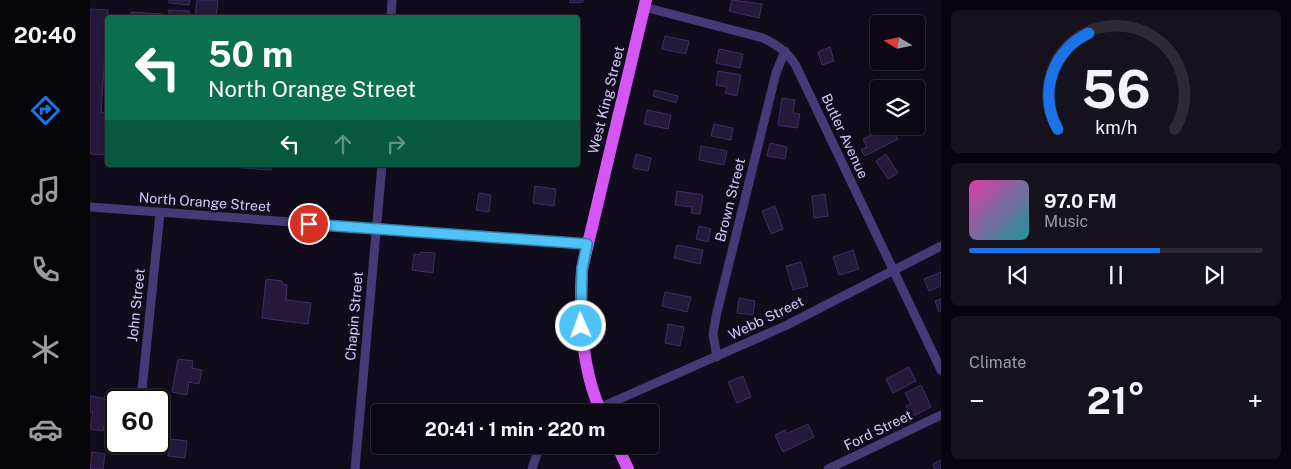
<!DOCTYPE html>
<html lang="en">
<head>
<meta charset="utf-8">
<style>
  body { margin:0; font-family:"Public Sans",sans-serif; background:#16121d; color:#f1f3f6; height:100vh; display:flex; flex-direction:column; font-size:19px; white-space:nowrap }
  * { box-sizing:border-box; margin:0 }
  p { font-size:16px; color:#9a9aa0 }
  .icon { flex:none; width:28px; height:28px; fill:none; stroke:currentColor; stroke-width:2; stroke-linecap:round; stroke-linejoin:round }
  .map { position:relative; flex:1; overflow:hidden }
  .details { display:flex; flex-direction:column; gap:10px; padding:10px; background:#07050b; width:350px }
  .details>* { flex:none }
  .hud { position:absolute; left:15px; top:15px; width:475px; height:152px; border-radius:5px; box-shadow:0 1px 4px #0004,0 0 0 1px #2d2a34; background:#0b6e4f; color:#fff; overflow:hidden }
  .needle { width:32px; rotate:280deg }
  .tools { position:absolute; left:780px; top:15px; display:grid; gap:10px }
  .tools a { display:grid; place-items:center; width:55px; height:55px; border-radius:5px; background:#0d0914; box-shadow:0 1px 4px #0004,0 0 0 1px #2d2a34; font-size:25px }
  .speed { position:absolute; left:15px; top:389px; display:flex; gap:10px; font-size:25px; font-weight:700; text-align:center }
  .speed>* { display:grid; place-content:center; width:65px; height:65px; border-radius:50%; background:#0d0914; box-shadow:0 1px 4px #0004,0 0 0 1px #2d2a34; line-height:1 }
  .speed .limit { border:2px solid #111; border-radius:8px; background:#fff; color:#111 }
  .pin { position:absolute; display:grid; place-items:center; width:42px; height:42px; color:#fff; margin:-21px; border:2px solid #fff; border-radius:50%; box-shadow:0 1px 5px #0007 }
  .me { position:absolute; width:55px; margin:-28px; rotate:358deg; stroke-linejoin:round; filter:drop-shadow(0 0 4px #0008) }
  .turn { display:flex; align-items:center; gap:18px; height:105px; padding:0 20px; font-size:22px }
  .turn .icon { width:65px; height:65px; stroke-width:2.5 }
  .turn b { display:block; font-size:35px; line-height:42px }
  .lanes { display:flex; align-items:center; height:48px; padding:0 20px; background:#0003; justify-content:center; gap:25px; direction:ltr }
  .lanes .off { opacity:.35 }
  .big { font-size:38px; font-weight:700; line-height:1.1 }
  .details .card { flex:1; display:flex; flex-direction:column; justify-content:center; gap:8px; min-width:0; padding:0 18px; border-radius:8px; background:#16121d }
  .details .dial { align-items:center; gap:0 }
  .dial svg { height:130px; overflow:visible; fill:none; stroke:#2d2a34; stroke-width:7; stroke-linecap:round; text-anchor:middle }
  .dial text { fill:#f1f3f6; stroke:none }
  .song { display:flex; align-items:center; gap:15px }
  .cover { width:60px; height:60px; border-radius:8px; background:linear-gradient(135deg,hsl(320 70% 55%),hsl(180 70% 35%)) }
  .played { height:5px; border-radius:2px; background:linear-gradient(90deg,#1a73e8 65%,#2d2a34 65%) }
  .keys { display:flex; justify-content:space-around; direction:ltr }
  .heat { display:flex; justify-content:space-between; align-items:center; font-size:28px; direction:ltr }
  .trip { position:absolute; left:281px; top:404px; width:288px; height:50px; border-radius:5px; background:#0d0914; box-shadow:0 1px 4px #0004,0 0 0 1px #2d2a34; font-weight:700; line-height:50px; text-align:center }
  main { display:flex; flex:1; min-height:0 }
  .menu { display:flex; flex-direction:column; width:90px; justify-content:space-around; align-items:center; background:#050408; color:#9a9aa0 }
  .menu .icon { width:35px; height:35px }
  .menu .on { color:#1a73e8 }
  .menu b { font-size:22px; color:#f1f3f6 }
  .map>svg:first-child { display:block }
</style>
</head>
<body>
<main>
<nav class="menu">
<b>20:40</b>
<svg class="icon on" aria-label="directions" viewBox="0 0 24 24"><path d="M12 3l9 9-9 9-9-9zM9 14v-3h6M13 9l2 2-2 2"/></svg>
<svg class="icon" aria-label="music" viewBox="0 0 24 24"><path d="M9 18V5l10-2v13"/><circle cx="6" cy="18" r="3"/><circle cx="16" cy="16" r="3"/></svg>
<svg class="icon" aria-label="phone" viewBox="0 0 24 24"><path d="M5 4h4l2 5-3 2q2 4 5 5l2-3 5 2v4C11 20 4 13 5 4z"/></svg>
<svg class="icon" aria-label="climate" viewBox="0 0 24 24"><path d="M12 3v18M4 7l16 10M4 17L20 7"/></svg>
<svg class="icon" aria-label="car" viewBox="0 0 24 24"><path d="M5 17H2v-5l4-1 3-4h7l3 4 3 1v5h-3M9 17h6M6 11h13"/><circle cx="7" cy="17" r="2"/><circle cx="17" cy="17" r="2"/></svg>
</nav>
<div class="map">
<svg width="851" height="469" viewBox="0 0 851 469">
  <rect width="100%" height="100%" fill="#110c1b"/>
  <!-- building -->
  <path fill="#25193a" stroke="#412c65" d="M79 0H100L99 5 79 3Z
    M107 0H128L126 18H105Z
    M480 0H493V2L480 3Z
    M642 0 672 4 669 18 639 11Z
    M0 9 18 10 11 112 18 113V155L1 154 0 151Z
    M79 10 99 11V18H79Z
    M41 12 72 14 71 18H41Z
    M575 36 599 41 596 54 572 49Z
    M740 47 744 61 732 65 728 52Z
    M629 49 653 54 650 68 626 63Z
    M628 71 651 75 647 96 635 93 637 87 626 85Z
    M565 90 588 96 586 103 563 96Z
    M692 98 705 100 703 113 710 114 707 128 688 125Z
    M557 110 581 115 578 129 554 124Z
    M624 124 643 128 641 140 621 136Z
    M798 126H801L808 139 775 156 771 150 777 147 773 139Z
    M680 143 697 147 695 159 677 156Z
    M611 146 637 151 634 165 609 160Z
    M546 154 561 158 558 171 543 168Z
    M796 154 808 173 798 179 786 161Z
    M153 165H182L181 170 152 168Z
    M445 186 466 189 464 206 443 203Z
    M587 191 613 195 610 214 601 213 602 207 585 205Z
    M389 193 401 195 399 212 386 210Z
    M735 194 738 216 724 218 722 196Z
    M685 206 693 229 681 234 672 211Z
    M609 226 621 229 618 242 606 239Z
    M587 245 613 250 610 264 584 258Z
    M763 250 769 269 749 275 743 257Z
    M330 252 345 253 343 273 322 270 324 254 330 255Z
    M711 262 718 286 703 290 696 266Z
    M851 272V286L839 291 834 279Z
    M176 279 192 281V284L197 285 196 300 221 303 218 324 172 318Z
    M575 292 601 297 597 312 572 306Z
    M649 298 665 301 663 315 647 313Z
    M851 299V311L849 312 845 301Z
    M578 324 594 327 590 346 575 343Z
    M88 359 103 361 102 368 112 370 109 384 99 382 97 395 82 392Z
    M819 367 826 381 803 393 796 379Z
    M653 376 661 397 647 403 638 382Z
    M831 385 841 407 821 417 816 406 821 404 815 393Z
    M0 396 20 399 13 431 0 429 3 412H0Z
    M563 403 570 420 560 424V412H552L551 409Z
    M718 424 724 437 693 452 685 435 695 430 696 434Z
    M80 439 97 441 95 458 78 456Z
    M2 452 15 454 13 469H0Z
    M851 460V469H845L843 464Z"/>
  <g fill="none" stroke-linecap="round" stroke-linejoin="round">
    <!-- minor -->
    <path stroke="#453977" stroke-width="9" d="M554 7 673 38C687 45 696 51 705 64L851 370
      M301 18 302 0
      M0 207 497 244
      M627 357 623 334 627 312 686 73 695 51
      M51 400 70 213
      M500 412 695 326 851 246
      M265 469 292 165
      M442 469 450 445
      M738 469 851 415"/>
    <!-- primary -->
    <path stroke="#d356f5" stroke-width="12" d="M511 412C491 368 489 317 492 269L556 0
      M527 445 538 469"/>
  </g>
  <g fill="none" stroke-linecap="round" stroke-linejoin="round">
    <!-- route casing -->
    <g stroke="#337fa1" stroke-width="12">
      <path id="route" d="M219 224 497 244 492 269 491 326"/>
    </g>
    <!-- route -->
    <use href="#route" stroke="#4fc3f7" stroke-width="9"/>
  </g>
  <g text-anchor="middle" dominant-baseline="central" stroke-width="5" stroke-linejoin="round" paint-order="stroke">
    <!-- street labels -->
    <g font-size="14" fill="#d6c9fc" stroke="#110c1b">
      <text transform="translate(516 100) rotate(-76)">West King Street</text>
      <text transform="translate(755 136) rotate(65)">Butler Avenue</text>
      <text transform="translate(640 200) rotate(-76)">Brown Street</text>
      <text transform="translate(115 202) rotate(4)">North Orange Street</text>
      <text transform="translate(46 305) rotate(-84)">John Street</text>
      <text transform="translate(264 316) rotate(-85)">Chapin Street</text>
      <text transform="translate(676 318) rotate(-26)">Webb Street</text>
      <text transform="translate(788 430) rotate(-26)">Ford Street</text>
    </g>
  </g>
</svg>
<div class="tools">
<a><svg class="needle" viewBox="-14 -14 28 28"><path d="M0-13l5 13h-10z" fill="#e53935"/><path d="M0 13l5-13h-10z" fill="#9a9aa0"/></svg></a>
<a><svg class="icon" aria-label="layers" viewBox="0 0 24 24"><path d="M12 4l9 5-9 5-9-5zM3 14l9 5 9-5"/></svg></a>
</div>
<div class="speed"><div class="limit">60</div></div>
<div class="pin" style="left:219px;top:224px;background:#d93025"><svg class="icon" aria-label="arrive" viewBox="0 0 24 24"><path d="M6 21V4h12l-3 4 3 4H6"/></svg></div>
<svg class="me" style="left:491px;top:326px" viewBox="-20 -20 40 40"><circle r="17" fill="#4fc3f7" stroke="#fff" stroke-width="3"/><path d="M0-11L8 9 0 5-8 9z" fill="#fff"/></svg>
<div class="trip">20:41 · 1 min · 220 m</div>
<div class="hud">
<div class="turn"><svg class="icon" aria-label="left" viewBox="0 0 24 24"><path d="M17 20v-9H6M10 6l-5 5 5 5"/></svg><div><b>50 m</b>North Orange Street</div></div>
<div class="lanes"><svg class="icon" aria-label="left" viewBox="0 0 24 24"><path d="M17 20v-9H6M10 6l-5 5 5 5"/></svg><svg class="icon off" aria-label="ahead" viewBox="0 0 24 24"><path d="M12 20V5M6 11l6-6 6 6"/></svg><svg class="icon off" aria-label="right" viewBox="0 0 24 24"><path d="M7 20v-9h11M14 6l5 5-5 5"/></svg></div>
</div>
</div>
<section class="details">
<div class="card dial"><svg viewBox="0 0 100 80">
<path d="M14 69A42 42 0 1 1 86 69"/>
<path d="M14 69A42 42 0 0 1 33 10" stroke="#1a73e8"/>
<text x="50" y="56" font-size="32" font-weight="700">56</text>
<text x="50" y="72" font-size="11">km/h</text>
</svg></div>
<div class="card">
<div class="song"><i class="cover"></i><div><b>97.0 FM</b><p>Music</p></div></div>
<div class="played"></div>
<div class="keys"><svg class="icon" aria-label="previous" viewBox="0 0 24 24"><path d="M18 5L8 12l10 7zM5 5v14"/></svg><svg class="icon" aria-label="pause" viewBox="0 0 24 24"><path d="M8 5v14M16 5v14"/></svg><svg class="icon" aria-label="next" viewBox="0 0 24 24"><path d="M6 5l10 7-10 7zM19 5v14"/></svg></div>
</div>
<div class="card"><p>Climate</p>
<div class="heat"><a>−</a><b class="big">21°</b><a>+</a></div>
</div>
</section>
</main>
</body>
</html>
